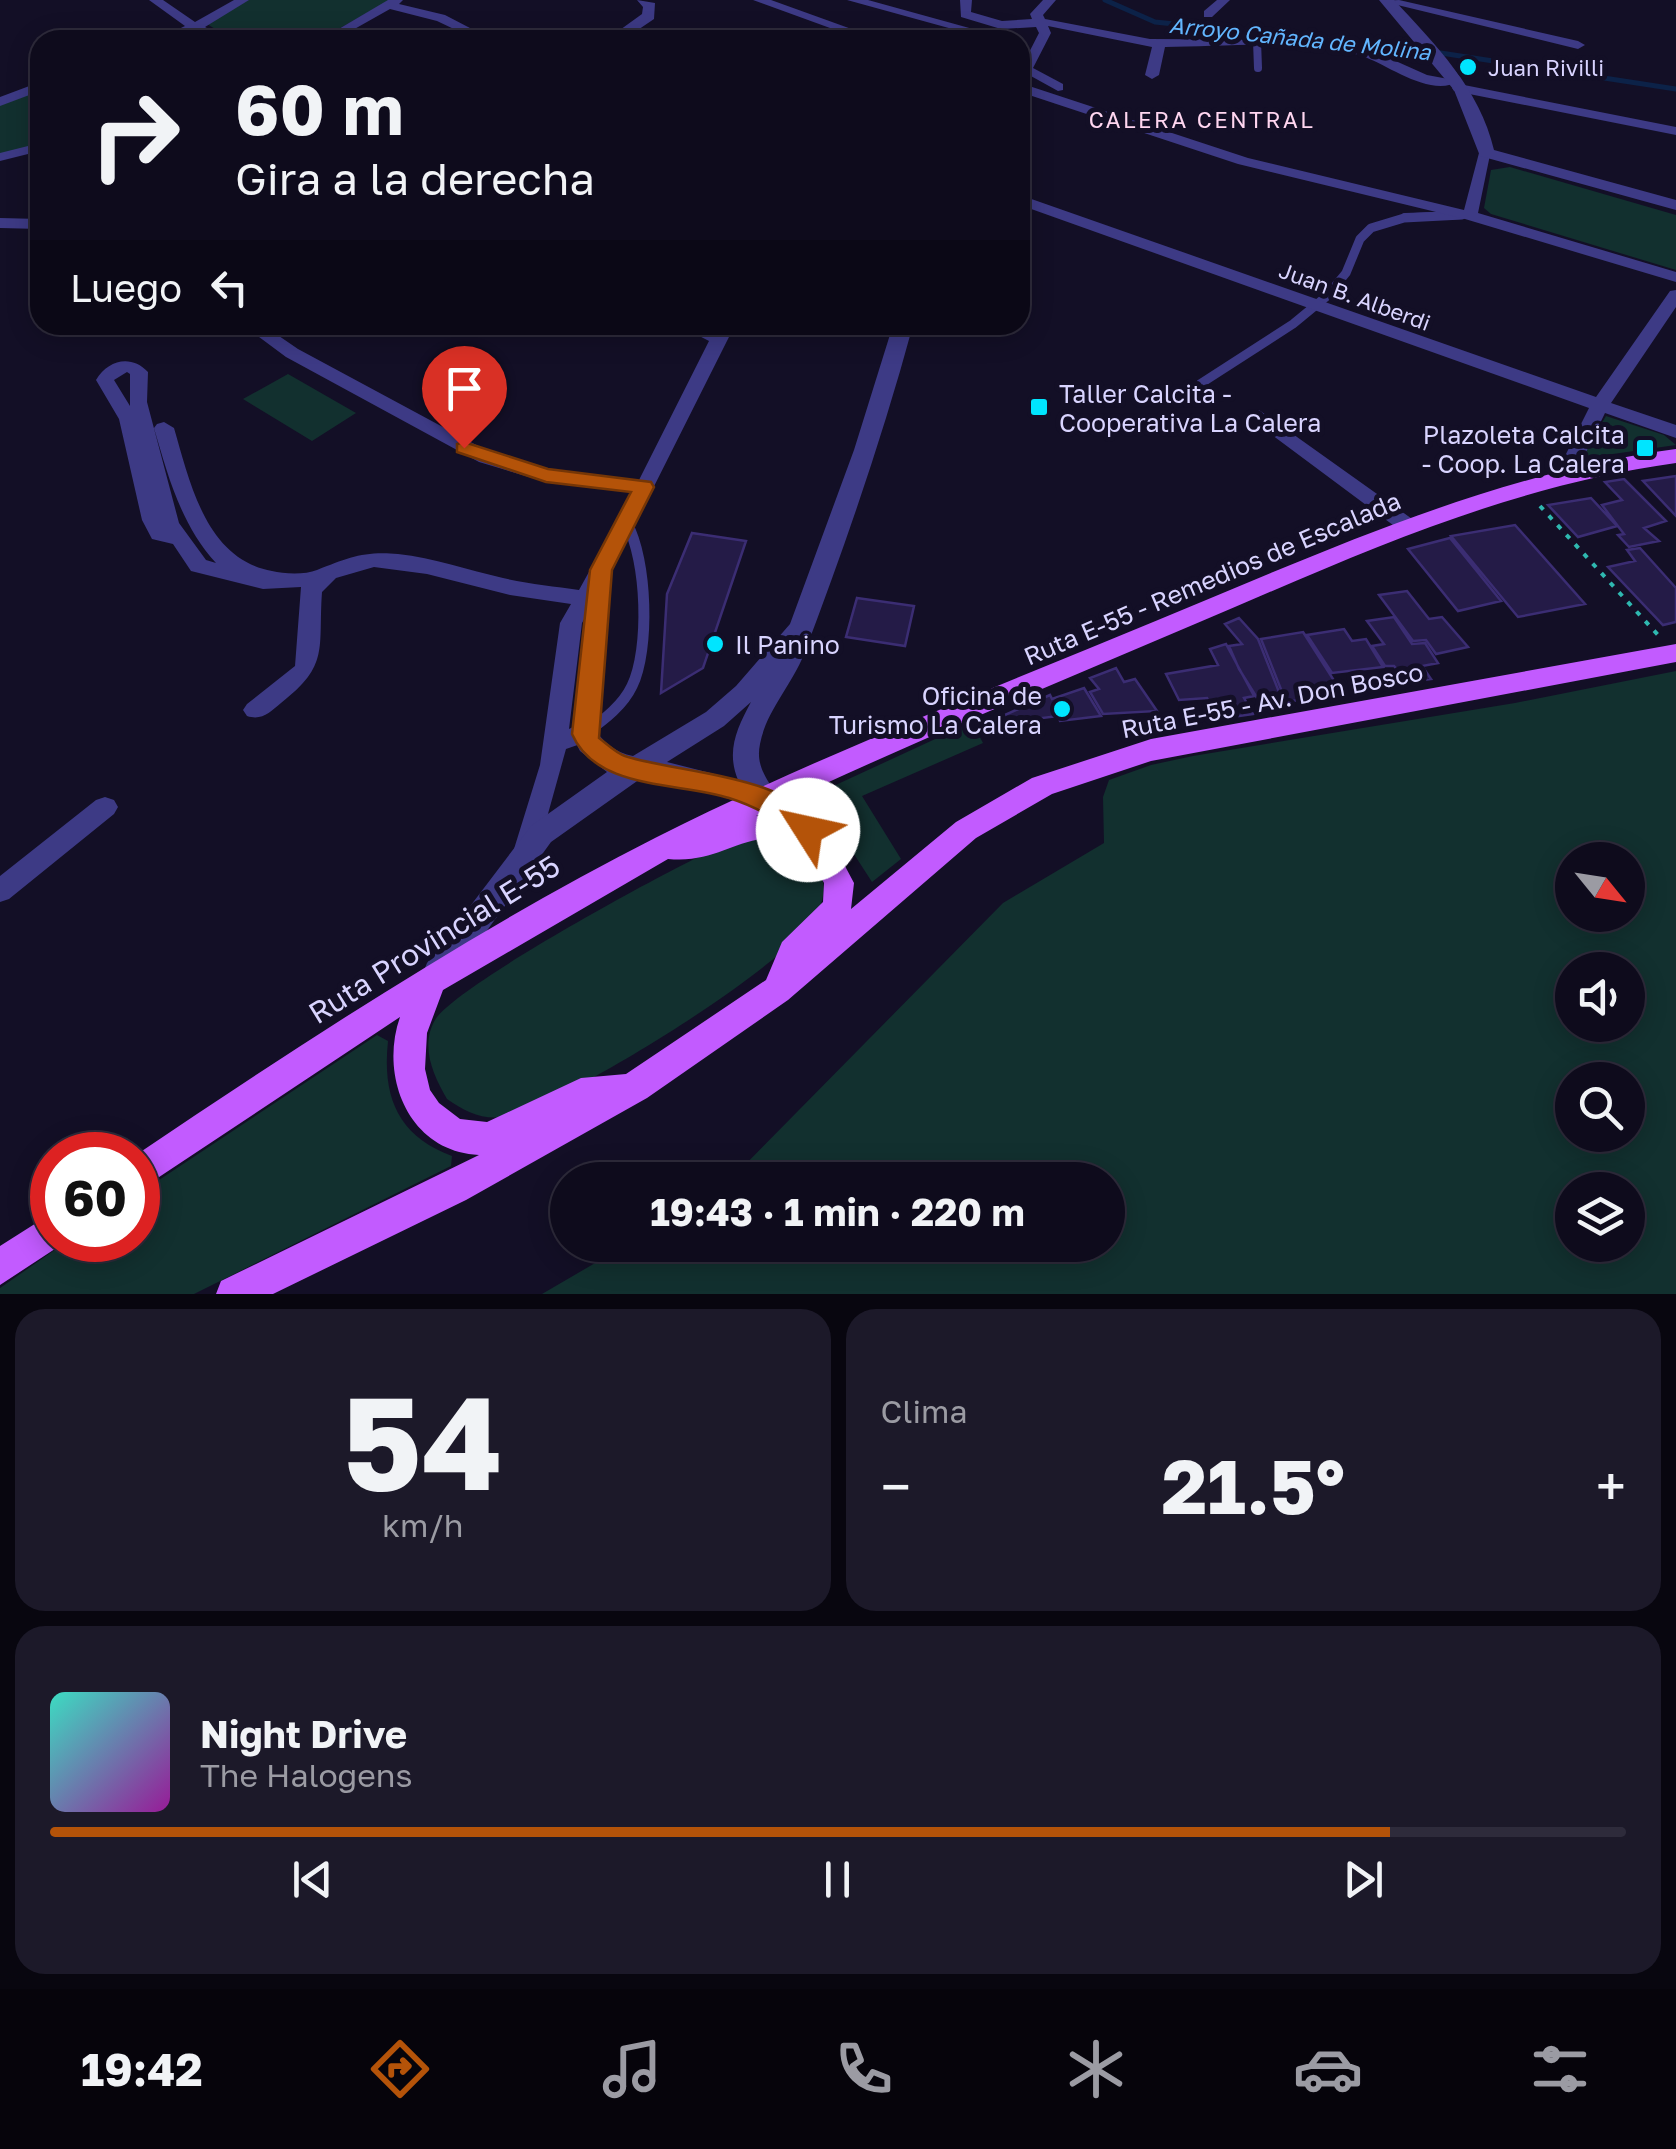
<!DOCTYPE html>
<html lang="es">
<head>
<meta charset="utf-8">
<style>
  body { margin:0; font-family:"Golos Text",sans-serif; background:#1c1929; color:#f1f3f6; height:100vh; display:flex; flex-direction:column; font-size:38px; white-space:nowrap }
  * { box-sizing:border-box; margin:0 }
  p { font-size:32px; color:#9b9ba3 }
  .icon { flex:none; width:55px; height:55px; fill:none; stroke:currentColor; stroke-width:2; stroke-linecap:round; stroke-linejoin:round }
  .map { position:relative; height:1294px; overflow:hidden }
  .sheet { display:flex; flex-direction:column; gap:15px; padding:15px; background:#08060f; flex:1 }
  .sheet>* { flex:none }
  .guide { position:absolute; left:30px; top:30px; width:1000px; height:305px; border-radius:30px; box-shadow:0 5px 25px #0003,0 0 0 2px #2e2b3b; background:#0e0b1c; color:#f1f3f6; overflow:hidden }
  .needle { width:65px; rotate:120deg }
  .tools { position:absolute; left:1555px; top:842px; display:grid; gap:20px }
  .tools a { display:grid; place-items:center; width:90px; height:90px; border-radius:50%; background:#0e0b1c; box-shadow:0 5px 25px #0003,0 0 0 2px #2e2b3b; font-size:50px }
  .speed { position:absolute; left:30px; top:1132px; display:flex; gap:20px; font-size:50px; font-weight:700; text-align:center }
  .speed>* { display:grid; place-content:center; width:130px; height:130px; border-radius:50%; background:#0e0b1c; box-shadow:0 5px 25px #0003,0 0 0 2px #2e2b3b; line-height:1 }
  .speed .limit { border:15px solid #d22; background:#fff; color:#111 }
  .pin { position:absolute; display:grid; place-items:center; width:85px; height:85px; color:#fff; margin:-102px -42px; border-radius:50% 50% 50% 0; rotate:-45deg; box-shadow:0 0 10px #0007 }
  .pin .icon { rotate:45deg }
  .me { position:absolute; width:110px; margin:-55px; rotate:305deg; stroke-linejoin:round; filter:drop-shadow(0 0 8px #0008) }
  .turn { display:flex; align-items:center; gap:35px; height:210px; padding:0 40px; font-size:45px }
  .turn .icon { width:130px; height:130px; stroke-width:2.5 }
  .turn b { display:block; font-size:70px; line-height:85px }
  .then { display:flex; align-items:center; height:95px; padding:0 40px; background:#0003; gap:20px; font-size:38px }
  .big { font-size:75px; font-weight:700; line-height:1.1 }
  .sheet .tile { flex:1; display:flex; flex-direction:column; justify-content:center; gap:15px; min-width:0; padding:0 35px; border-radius:30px; background:#1c1929 }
  .sheet .dial { align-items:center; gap:0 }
  .dial b { font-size:130px; line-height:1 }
  .song { display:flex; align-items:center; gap:30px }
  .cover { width:120px; height:120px; border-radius:15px; background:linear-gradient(135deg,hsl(170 70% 55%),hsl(300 70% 35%)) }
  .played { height:10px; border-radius:5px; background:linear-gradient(90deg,#b45309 85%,#2e2b3b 85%) }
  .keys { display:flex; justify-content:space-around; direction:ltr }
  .heat { display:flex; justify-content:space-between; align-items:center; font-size:55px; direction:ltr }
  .sheet .tiles { flex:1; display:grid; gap:15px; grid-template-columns:1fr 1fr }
  .tile:last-child { grid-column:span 2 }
  .trip { position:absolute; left:550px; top:1162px; width:575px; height:100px; border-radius:50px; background:#0e0b1c; box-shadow:0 5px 25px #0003,0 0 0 2px #2e2b3b; font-weight:700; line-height:100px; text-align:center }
  .dock { display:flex; height:160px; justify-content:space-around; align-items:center; background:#06040b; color:#9b9ba3 }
  .dock .icon { width:70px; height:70px }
  .dock .current { color:#b45309 }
  .dock b { font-size:45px; color:#f1f3f6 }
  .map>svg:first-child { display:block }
</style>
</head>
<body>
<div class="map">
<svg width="1676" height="1294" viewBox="0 0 1676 1294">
  <rect width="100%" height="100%" fill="#130f26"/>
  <!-- green -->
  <path fill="#12302f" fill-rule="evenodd" d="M248 0H390L319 40H233L207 24Z
    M40 88V144L0 154V105Z
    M1510 167 1676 215V270L1491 214 1484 208 1491 170Z
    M288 374 356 413 312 441 243 399Z
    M1606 416 1664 435 1676 445 1585 458 1582 456Z
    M1676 671V1294H542L626 1245H1108V1180H730L1003 903 1104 843 1103 797 1109 780 1151 765 1193 756 1515 703ZM1572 860H1628V915H1572ZM1572 970H1628V1025H1572ZM1572 1080H1628V1135H1572ZM1572 1190H1628V1245H1572Z
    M972 722 983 743 862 796 901 859 872 882 850 848 801 801Z
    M769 835C804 847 837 869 818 912 797 961 558 1109 503 1117 482 1120 464 1111 447 1099 433 1075 420 1046 435 1020 454 986 680 863 724 845 738 840 755 838 769 835Z
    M377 1035 388 1041C382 1097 398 1136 452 1156L451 1166 194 1294H0V1288L69 1240H138V1194Z"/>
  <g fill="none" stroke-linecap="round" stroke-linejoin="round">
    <!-- stream -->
    <path stroke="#0c2248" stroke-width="5" d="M1105 0 1155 22 1408 48 1676 89"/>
  </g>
  <!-- building -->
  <path fill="#241b47" stroke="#3b2d73" stroke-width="2.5" d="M1676 476V516L1643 481Z
    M1624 479 1666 521 1644 528 1659 541 1629 547 1618 535 1624 534 1602 505 1622 500 1605 482Z
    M1591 498 1617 526 1578 537 1548 505Z
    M1515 525 1585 604 1518 617 1451 536Z
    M692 533 746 541 703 668 661 693 667 594Z
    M1450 538 1501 601 1458 611 1408 549Z
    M1640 548 1676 588V622L1663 625 1608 567 1635 561 1627 550Z
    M1407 591 1429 619 1442 617 1468 647 1436 654 1426 640 1413 641 1379 595Z
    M857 598 914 606 905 646 846 637Z
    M1394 617 1412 644 1425 643 1438 663 1422 666 1431 679 1408 682 1394 666H1385L1372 646 1384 644 1367 621Z
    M1239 618 1258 639 1281 697 1259 701 1239 669 1229 646 1242 644 1225 624Z
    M1344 629 1352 641 1366 639 1383 667 1332 673 1307 635Z
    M1303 632 1342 693 1286 702 1261 639Z
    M1226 644 1254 696 1244 698 1253 714 1219 719 1207 698 1179 700 1166 674 1218 665 1210 649Z
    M1116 668 1124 682 1135 679 1157 711 1103 714 1090 692 1099 689 1090 678Z
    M1084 688 1101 716 1060 721 1058 716 1002 723 998 718 1050 695 1052 699Z"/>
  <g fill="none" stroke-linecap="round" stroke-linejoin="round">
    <!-- path -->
    <path stroke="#2fb8b0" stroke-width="4" stroke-dasharray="5 8" stroke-linecap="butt" d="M1540 506 1658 635"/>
    <!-- service-far2 -->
    <path stroke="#3d3a85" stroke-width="8" d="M1257 41 1258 68
      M1405 217 1462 215"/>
    <!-- service-far1 -->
    <path stroke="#3d3a85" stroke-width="9" d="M1200 384 1293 324 1327 296 1346 273 1360 239 1371 228 1404 218 1462 215"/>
    <!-- service -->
    <path stroke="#3d3a85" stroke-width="11" d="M588 731C605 719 623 705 632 686 650 649 647 560 627 524"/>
    <!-- minor -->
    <path fill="#3d3a85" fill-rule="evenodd" d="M149 0H163L195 22 234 0H249L205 27 229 40H213L195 31 173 40H156L185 26Z
      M388 0H403L399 4 445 15 493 40H477L437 21 390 9 335 40H320Z
      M753 0H771L882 40H863Z
      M847 0H868L991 34 985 38Z
      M960 0H972L971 12 1002 21 1032 19 1030 14 1043 0H1056L1043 15 1045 19 1150 39 1318 40 1371 50 1427 75 1459 81C1432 98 1391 67 1365 57 1313 38 1222 47 1165 47L1159 75 1152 79 1145 75 1152 47 1048 26 1051 33 1033 68 1063 84V90L1058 91 1020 70 1039 33 1036 27 1001 29 961 17Z
      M1217 0H1230L1212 17H1204V11Z
      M1399 0 1578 41 1585 45 1578 49 1381 1Z
      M40 82V91L0 106V97Z
      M1020 83 1248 158 1464 210 1479 153 1491 150 1478 213 1676 272V282L1465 219 1238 164 1020 92Z
      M1459 84 1676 127V135L1454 91 1452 88Z
      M40 143V151L0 161V153Z
      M1020 195 1596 397 1670 291 1676 290V307L1611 403 1676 425V438L1605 413 1573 479H1559L1556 474 1589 408 1020 205Z
      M0 218 40 219V229L0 228Z
      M40 281V293H29V285Z
      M243 325H263L298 349 493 454 547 470 639 480 709 341 678 325H702L714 331 717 325H735L611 572 596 733 592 740 566 749 536 857 527 860 518 857 514 849 540 765 560 623 571 604 510 595 427 574 374 567 336 578 322 592C318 649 330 665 281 703 270 712 262 721 247 716L243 710 247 704 295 666 301 587 263 589 191 571 173 544 152 539 142 520 119 419 96 380C108 360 131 354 148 372L147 402 179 523 206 560 216 563C181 525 168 476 154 428L157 424 164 422 174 428C190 483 206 559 272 571 284 574 305 575 317 570 348 558 363 551 398 554 434 558 468 570 503 578 528 584 554 586 579 590L633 492 546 482 479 462 286 357ZM127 372 130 374V406L114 380ZM586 616 576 715 573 727 569 729 582 623Z
      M1259 410 1415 521 1418 526 1415 531H1401L1252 420V412Z
      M105 797 114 800 118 807 114 814 9 899 0 902V876L96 800Z"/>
    <!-- tertiary -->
    <path fill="#3d3a85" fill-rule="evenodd" d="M637 0 655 3 654 19 623 40H606L642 14 643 7Z
      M1379 0H1394C1435 44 1480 89 1494 150L1676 200V210L1480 156 1454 90Z
      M893 325H913C883 436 845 546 804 654 792 685 766 711 760 744 755 768 769 780 779 800L775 808 765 811 708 792 640 779 551 842 449 983 438 987 427 983 423 973 427 963 531 826 607 772 580 751 571 733 575 726 584 723 593 726C601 741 616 753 633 756L706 712 736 686 790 624 854 450ZM751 702C737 728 726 751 738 780L667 762 724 726Z"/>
    <!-- primary -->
    <path fill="#c25bff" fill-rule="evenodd" d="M1676 449V463C1502 487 1355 556 1195 624 1048 687 900 747 756 816L770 814 829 836 854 883 851 909 956 822 1032 778 1151 739 1676 644V662L1151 761 1052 794 976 838 788 1000 647 1098 466 1200 273 1294H216L221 1281 479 1155C409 1152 379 1077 400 1017L138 1191 136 1155C304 1042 474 930 655 838 818 756 989 690 1158 620 1328 550 1492 474 1676 449ZM769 838 809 854 824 883 823 902 782 942 766 980 626 1074 581 1078 487 1122 460 1119 439 1103 430 1090 425 1069 427 1033 443 990 668 859C714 863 729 842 769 838Z
      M52 1213V1240H66L64 1243 0 1285V1246Z"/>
  </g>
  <!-- route -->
  <path fill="#b45309" stroke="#753606" stroke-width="2.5" d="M464 442 548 469 651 482 654 487 612 570 599 738C607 744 616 753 625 756 675 773 793 774 821 830L817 838C810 840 809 842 802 839 795 836 791 829 784 825 768 814 748 804 729 798 678 782 596 790 572 734L590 570 631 492 546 482 457 452V444Z"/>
  <!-- markers -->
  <g fill="#00e5ff" stroke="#130f26" stroke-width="4">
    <circle cx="1468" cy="67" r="10"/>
    <rect x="1029" y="397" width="20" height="20" rx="5"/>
    <rect x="1635" y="438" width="20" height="20" rx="5"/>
    <circle cx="715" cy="644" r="10"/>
    <circle cx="1062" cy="709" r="10"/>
  </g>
  <g text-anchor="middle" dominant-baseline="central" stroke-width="10" stroke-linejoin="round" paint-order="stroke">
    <!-- far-water labels -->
    <g font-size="22" font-style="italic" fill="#62b6ff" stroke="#130f26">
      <text transform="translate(1300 38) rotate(6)">Arroyo Cañada de Molina</text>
    </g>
    <!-- far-poi labels -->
    <g font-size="22" fill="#d9d4ff" stroke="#130f26" text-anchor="start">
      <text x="1488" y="67">Juan Rivilli</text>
    </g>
    <!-- far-neighbourhood labels -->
    <g font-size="22" letter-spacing="2.5" fill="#ffd6f0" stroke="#130f26">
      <text x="1202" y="119">CALERA CENTRAL</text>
    </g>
    <!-- far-street labels -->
    <g font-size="22" fill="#d9d4ff" stroke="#130f26">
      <text transform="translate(1355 296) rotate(20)">Juan B. Alberdi</text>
    </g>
    <!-- poi labels -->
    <g font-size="25" fill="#d9d4ff" stroke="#130f26" text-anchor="start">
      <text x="1059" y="393">Taller Calcita -<tspan x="1059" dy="29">Cooperativa La Calera</tspan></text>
      <text x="1625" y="434" text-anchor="end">Plazoleta Calcita<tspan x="1625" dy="29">- Coop. La Calera</tspan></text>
      <text x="735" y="644">Il Panino</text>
      <text x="1042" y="695" text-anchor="end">Oficina de<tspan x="1042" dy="29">Turismo La Calera</tspan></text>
    </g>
    <!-- street labels -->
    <g font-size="25" fill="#d9d4ff" stroke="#130f26">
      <text transform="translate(1212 578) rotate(-23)">Ruta E-55 - Remedios de Escalada</text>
      <text transform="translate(1272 700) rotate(-11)">Ruta E-55 - Av. Don Bosco</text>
    </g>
    <!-- near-street labels -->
    <g font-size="30" fill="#d9d4ff" stroke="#130f26">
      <text transform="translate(434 939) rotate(-32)">Ruta Provincial E-55</text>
    </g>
  </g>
</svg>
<div class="tools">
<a><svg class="needle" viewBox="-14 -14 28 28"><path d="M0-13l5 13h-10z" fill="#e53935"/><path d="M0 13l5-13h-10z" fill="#9b9ba3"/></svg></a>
<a><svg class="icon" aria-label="sound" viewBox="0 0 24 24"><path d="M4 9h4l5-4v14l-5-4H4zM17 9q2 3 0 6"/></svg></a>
<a><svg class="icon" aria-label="search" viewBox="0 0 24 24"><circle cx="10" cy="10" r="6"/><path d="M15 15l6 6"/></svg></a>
<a><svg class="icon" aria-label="layers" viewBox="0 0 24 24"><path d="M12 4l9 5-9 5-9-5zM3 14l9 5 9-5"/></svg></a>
</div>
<div class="speed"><div class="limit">60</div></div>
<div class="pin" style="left:464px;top:448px;background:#d93025"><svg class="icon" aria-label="arrive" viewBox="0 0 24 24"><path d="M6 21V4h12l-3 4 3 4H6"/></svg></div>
<svg class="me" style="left:808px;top:830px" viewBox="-20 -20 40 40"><circle r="19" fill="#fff"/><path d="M0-13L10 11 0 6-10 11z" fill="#b45309"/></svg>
<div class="trip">19:43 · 1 min · 220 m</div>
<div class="guide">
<div class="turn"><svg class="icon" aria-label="right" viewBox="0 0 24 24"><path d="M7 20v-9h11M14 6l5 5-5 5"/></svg><div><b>60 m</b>Gira a la derecha</div></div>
<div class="then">Luego<svg class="icon" aria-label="left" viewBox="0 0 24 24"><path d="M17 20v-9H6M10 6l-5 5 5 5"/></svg></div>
</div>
</div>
<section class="sheet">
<div class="tiles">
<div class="tile dial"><b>54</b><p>km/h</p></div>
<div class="tile"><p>Clima</p>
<div class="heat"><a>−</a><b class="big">21.5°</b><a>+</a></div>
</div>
<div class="tile">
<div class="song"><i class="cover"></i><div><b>Night Drive</b><p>The Halogens</p></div></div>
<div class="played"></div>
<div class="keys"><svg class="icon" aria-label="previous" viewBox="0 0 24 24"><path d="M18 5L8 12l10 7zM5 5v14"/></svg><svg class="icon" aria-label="pause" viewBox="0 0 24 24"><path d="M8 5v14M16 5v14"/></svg><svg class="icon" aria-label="next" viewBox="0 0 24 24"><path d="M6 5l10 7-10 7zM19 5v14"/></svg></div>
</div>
</div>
</section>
<nav class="dock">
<b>19:42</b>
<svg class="icon current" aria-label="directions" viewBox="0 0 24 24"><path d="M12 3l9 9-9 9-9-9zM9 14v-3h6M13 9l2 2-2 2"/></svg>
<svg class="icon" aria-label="music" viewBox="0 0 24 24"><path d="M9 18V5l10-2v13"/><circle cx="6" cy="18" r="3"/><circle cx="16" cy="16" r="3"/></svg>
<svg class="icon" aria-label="phone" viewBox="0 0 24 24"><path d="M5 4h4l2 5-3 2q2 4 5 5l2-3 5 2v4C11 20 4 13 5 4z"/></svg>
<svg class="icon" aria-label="climate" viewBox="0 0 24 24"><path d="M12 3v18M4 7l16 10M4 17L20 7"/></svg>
<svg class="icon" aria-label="car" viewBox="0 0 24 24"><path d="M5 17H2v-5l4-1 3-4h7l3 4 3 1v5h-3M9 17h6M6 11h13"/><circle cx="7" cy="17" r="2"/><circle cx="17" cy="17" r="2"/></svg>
<svg class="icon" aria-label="filters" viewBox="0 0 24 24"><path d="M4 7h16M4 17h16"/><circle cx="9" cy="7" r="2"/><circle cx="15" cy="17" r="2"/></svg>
</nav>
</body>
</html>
